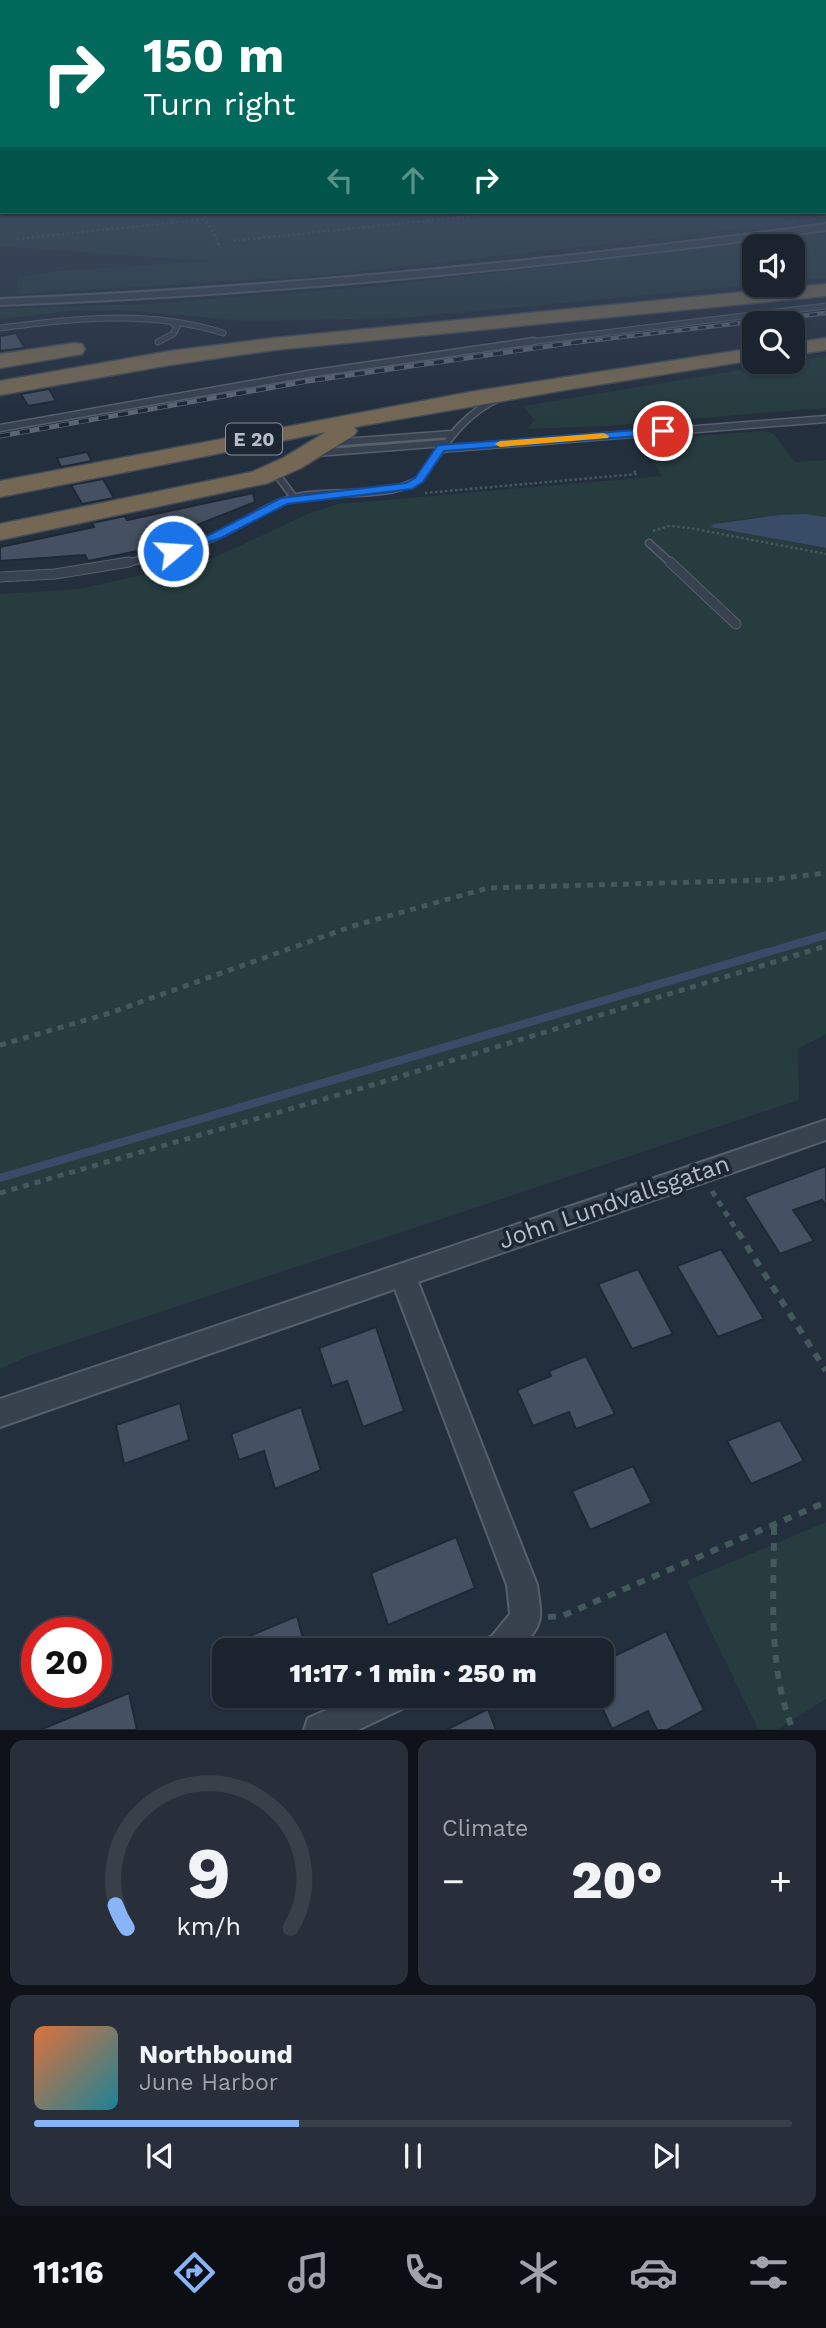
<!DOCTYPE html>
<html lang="en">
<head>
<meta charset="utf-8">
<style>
  body { margin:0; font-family:"Work Sans",sans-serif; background:#282f3a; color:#f1f3f6; height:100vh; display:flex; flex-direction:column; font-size:26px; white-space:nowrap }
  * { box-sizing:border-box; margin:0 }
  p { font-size:23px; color:#a0a4aa }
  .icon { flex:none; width:38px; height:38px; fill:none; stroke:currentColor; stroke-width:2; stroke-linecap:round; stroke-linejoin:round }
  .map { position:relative; height:1730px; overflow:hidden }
  .details { display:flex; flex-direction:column; gap:10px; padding:10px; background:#0f1319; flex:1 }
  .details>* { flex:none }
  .banner { position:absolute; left:0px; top:0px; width:826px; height:214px; box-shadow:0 2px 5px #0004,0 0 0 2px #39404a; background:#00695c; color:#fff; overflow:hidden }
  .fabs { position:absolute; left:742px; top:234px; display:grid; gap:14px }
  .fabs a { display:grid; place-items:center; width:63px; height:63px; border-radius:14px; background:#1b232e; box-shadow:0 2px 5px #0004,0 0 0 2px #39404a; font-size:35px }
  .speed { position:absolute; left:21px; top:1617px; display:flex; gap:14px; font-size:35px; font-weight:700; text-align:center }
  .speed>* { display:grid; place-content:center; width:91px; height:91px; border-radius:50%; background:#1b232e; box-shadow:0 2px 5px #0004,0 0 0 2px #39404a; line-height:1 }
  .speed .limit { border:10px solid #d22; background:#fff; color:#111 }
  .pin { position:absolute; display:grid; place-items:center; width:60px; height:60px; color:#fff; margin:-30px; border:4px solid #fff; border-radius:50%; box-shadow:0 2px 7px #0007 }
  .me { position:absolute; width:77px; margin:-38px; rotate:72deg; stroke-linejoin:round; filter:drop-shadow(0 0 5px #0008) }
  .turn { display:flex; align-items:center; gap:24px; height:147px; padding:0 28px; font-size:32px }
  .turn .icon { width:91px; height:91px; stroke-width:2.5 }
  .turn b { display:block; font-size:49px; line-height:60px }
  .lanes { display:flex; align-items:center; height:66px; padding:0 28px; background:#0003; justify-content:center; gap:35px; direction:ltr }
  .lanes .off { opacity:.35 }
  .big { font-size:52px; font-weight:800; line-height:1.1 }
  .details .card { flex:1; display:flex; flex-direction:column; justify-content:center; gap:10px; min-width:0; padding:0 24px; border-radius:14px; background:#282f3a }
  .details .dial { align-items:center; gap:0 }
  .dial svg { height:182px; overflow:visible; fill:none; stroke:#39404a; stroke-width:7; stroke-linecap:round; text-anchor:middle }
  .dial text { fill:#f1f3f6; stroke:none }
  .song { display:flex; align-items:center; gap:21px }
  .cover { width:84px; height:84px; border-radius:10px; background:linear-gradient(135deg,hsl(20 70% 55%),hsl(190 70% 35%)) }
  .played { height:7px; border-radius:4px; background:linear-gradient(90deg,#8ab4f8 35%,#39404a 35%) }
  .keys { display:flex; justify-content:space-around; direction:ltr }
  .heat { display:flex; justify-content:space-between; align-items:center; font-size:38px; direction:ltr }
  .details .tiles { flex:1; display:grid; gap:10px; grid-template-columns:1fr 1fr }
  .card:last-child { grid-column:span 2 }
  .trip { position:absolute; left:212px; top:1638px; width:402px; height:70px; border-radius:14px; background:#1b232e; box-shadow:0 2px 5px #0004,0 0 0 2px #39404a; font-weight:800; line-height:70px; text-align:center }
  .tabs { display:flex; height:112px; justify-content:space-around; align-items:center; background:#0b0e12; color:#a0a4aa }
  .tabs .icon { width:49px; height:49px }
  .tabs .active { color:#8ab4f8 }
  .tabs b { font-size:32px; color:#f1f3f6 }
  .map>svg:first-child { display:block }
</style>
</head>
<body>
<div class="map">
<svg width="826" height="1730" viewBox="0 0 826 1730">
  <rect width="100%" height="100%" fill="#242f3e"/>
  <!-- green -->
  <path fill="#263c3f" d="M0 173 2 212H824V186L826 215 793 219 794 223 317 276 16 294 18 277 56 271 210 261 0 246Z
    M826 231V278L793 281V247H754V285L401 318 248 321 123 310 69 311 0 319V310L9 308 148 304 367 287 581 263Z
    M826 356V408L605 426 527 429 534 420 523 406Z
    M764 431 773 433 795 462 826 460V517C788 511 752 518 714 524L710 527 826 548V1034L798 1049 799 1100 31 1355 0 1369V594L79 589 209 560 310 513 338 504 662 476 640 440Z
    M826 1522V1699L778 1729H758L687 1581Z"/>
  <!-- water -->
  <path fill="#394c67" d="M805 514 826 517V548L710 527 714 524 778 515Z"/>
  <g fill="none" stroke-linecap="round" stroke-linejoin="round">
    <!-- stream -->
    <path stroke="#394c67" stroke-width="8" d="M0 1178 826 935"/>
  </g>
  <!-- building -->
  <path fill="#455162" stroke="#1f2835" stroke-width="2" d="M16 333 25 348 0 351V336Z
    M49 389 56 401 28 406 21 394Z
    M87 452 92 461 61 467 57 458Z
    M103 479 114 498 82 504 71 485Z
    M253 493 255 502 164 538 168 545 88 561 85 555 0 561V547L94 527 92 523 125 516 127 520Z
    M826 1166V1206L822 1200 793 1210 814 1241 780 1254 744 1197Z
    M721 1249 764 1319 718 1337 677 1266Z
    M638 1269 673 1334 632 1349 598 1284Z
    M376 1327 404 1411 363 1427 347 1381 332 1386 319 1348Z
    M586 1356 615 1414 576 1429 569 1412 533 1426 517 1390 551 1376 549 1371Z
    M180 1403 189 1440 124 1464 116 1425Z
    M301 1407 321 1470 275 1489 264 1451 239 1460 231 1434Z
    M780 1420 804 1461 751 1484 727 1441Z
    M633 1466 652 1503 590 1530 572 1491Z
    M456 1537 475 1588 388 1625 371 1573Z
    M297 1616 306 1650H217Z
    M666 1631 704 1710 667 1730H657L648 1711 612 1729 597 1696H602V1662Z
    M129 1693 137 1730H42V1729Z
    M488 1709 496 1730H446Z"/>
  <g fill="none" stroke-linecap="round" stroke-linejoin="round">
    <!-- service-far2 casing -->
    <g stroke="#565f6c" stroke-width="7">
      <path id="service-far2" d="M0 328C74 318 151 310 223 333
        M158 342 173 334 177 327 173 323
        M521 343 826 306"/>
    </g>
    <!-- service-far1 casing -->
    <g stroke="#565f6c" stroke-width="9">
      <path id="service-far1" d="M0 428 308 374 534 341
        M330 443 452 434
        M440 449 826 419
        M316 453 445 443
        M275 472 295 499
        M649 543 672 564
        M120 564C153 558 188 549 219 535 247 522 271 502 302 496 341 490 383 499 419 480 443 448 461 415 499 398"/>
    </g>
    <!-- service casing -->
    <g stroke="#565f6c" stroke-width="11">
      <path id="service" d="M670 562 736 624
        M0 577 55 574 129 562"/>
    </g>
    <!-- minor casing -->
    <g stroke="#565f6c" stroke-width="4">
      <path id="minor" d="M826 224V230C551 267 277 295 0 305V299C277 288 551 261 826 224Z
        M826 1120V1140L418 1282 537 1585C542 1621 544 1622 520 1650H481L486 1639 492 1636 510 1614 507 1585 395 1289 0 1427V1399Z
        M359 1696H411L406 1707 358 1730H304L308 1718Z"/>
    </g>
    <!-- tertiary casing -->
    <g stroke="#565f6c" stroke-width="4">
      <path id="tertiary" d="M824 175H826V182H824Z"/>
    </g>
    <!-- motorway casing -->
    <g stroke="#434c59" stroke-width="3">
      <path id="motorway" d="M826 284V296L274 350 170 365 0 395V381L170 351 274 338Z
        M826 338V350L793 355V343Z
        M74 343 82 344 85 349 82 354 0 368V354Z
        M754 348V360L565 390 354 427 357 431 353 436 301 468 268 483 0 540V524L252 472 283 458 326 432 0 497V481L470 392Z"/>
    </g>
    <!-- path-far2 -->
    <path stroke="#44595c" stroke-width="2.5" stroke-dasharray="2.5 2.5" stroke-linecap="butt" d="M202 212 221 248
      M225 214 252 212
      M0 215 40 212
      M17 239 206 219
      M233 241 509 212
      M425 493 637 474 634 471
      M653 531 669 526 690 528 826 554"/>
    <!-- path-far1 -->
    <path stroke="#44595c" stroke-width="5" stroke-dasharray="6 6" stroke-linecap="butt" d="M0 1045 107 1014 353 926 488 888 767 880 826 873
      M712 1191 739 1234
      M0 1193 369 1086 826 946"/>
    <!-- path -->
    <path stroke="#44595c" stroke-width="6" stroke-dasharray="8 8" stroke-linecap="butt" d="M738 1232 826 1371
      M774 1527C774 1595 767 1666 793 1730
      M548 1617 562 1616 826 1502"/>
    <!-- service-far2 -->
    <use href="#service-far2" stroke="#38414e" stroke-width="5"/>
    <!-- service-far1 -->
    <use href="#service-far1" stroke="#38414e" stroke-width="6"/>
    <!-- service -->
    <use href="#service" stroke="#38414e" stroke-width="9"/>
    <!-- minor -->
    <use href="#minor" fill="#38414e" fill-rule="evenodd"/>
    <!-- tertiary -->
    <use href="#tertiary" fill="#38414e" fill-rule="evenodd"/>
    <!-- motorway -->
    <use href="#motorway" fill="#746855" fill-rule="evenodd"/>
    <!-- rail-far1 casing -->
    <g stroke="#5a6575" stroke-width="4.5">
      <path id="rail-far1" d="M571 343 826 313"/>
    </g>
    <!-- rail casing -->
    <g stroke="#5a6575" stroke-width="5">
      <path id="rail" d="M0 436 308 381 584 341"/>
    </g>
    <!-- rail-far1 -->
    <use href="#rail-far1" stroke="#1d2633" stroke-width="2.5" stroke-dasharray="8" stroke-linecap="butt"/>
    <!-- rail -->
    <use href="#rail" stroke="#1d2633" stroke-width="3.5" stroke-dasharray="10" stroke-linecap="butt"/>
  </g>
  <!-- sky -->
  <linearGradient id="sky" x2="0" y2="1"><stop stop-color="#141a22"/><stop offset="0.42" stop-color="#3f4d63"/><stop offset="1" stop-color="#3f4d63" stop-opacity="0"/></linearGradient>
  <rect width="826" height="415" fill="url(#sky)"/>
  <!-- route -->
  <path fill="#1a73e8" stroke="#114b97" stroke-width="2" d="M663 428 667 429V434L444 451 423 482 412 489 287 504 221 538 173 554 167 551 213 533 281 498 406 483 415 478 437 446 440 445Z"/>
  <!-- slow -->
  <path fill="#f59e0b" d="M604 433 609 436 608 438 500 447 495 444 500 441Z"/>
  <g text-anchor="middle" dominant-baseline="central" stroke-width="7" stroke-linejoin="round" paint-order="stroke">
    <!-- shield labels -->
    <rect fill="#1d2633" stroke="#878f9c" stroke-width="2" x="226" y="423.5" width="56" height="31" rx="5"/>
    <g font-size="19" font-weight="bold" fill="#b4bcc9">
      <text x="254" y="439">E 20</text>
    </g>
    <!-- near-street labels -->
    <g font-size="24" fill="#b4bcc9" stroke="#1d2633">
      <text transform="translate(614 1202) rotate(-19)">John Lundvallsgatan</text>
    </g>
  </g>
</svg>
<div class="fabs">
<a><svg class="icon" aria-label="sound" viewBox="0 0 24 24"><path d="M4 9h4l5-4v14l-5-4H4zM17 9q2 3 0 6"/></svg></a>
<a><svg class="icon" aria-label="search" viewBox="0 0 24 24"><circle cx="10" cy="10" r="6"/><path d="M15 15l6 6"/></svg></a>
</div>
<div class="speed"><div class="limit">20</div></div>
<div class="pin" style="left:663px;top:431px;background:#d93025"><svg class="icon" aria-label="arrive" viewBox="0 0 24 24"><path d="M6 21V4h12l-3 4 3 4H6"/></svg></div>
<svg class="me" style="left:173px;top:551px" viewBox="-20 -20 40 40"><circle r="17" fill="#1a73e8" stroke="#fff" stroke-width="3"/><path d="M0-11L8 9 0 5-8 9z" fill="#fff"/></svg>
<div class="trip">11:17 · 1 min · 250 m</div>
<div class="banner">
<div class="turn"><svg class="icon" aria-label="right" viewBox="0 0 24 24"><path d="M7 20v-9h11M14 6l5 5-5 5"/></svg><div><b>150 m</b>Turn right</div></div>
<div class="lanes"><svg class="icon off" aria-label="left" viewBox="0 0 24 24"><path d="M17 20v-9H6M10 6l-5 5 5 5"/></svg><svg class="icon off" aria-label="ahead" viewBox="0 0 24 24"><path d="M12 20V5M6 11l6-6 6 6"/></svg><svg class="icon" aria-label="right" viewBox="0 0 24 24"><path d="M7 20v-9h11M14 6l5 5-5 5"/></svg></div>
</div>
</div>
<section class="details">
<div class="tiles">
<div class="card dial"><svg viewBox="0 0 100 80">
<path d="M14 69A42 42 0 1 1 86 69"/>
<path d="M14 69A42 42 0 0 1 9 59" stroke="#8ab4f8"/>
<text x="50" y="56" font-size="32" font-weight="700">9</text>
<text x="50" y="72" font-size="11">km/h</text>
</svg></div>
<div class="card"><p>Climate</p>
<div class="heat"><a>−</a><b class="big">20°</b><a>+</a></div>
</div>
<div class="card">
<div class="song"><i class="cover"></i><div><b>Northbound</b><p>June Harbor</p></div></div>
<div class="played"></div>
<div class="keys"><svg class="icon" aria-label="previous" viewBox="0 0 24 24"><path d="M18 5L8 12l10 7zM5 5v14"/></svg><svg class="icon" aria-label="pause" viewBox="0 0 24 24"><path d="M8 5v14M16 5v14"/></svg><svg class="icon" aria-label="next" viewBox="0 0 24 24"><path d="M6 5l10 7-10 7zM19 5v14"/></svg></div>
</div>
</div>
</section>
<nav class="tabs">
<b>11:16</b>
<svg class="icon active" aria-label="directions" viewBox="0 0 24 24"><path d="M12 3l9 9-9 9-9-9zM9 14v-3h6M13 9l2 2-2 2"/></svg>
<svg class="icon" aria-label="music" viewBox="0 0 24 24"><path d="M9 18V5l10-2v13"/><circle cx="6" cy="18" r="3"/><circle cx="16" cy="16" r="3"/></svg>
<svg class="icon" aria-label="phone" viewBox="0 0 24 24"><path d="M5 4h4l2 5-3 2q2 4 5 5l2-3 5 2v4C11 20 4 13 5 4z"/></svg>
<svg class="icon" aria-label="climate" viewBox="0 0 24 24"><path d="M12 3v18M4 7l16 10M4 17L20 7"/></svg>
<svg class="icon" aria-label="car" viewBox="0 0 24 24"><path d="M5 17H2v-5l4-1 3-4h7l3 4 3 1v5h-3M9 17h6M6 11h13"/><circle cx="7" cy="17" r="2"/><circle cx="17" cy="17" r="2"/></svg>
<svg class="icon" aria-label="filters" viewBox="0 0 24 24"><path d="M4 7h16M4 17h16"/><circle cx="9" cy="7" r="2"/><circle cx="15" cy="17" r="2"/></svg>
</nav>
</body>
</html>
